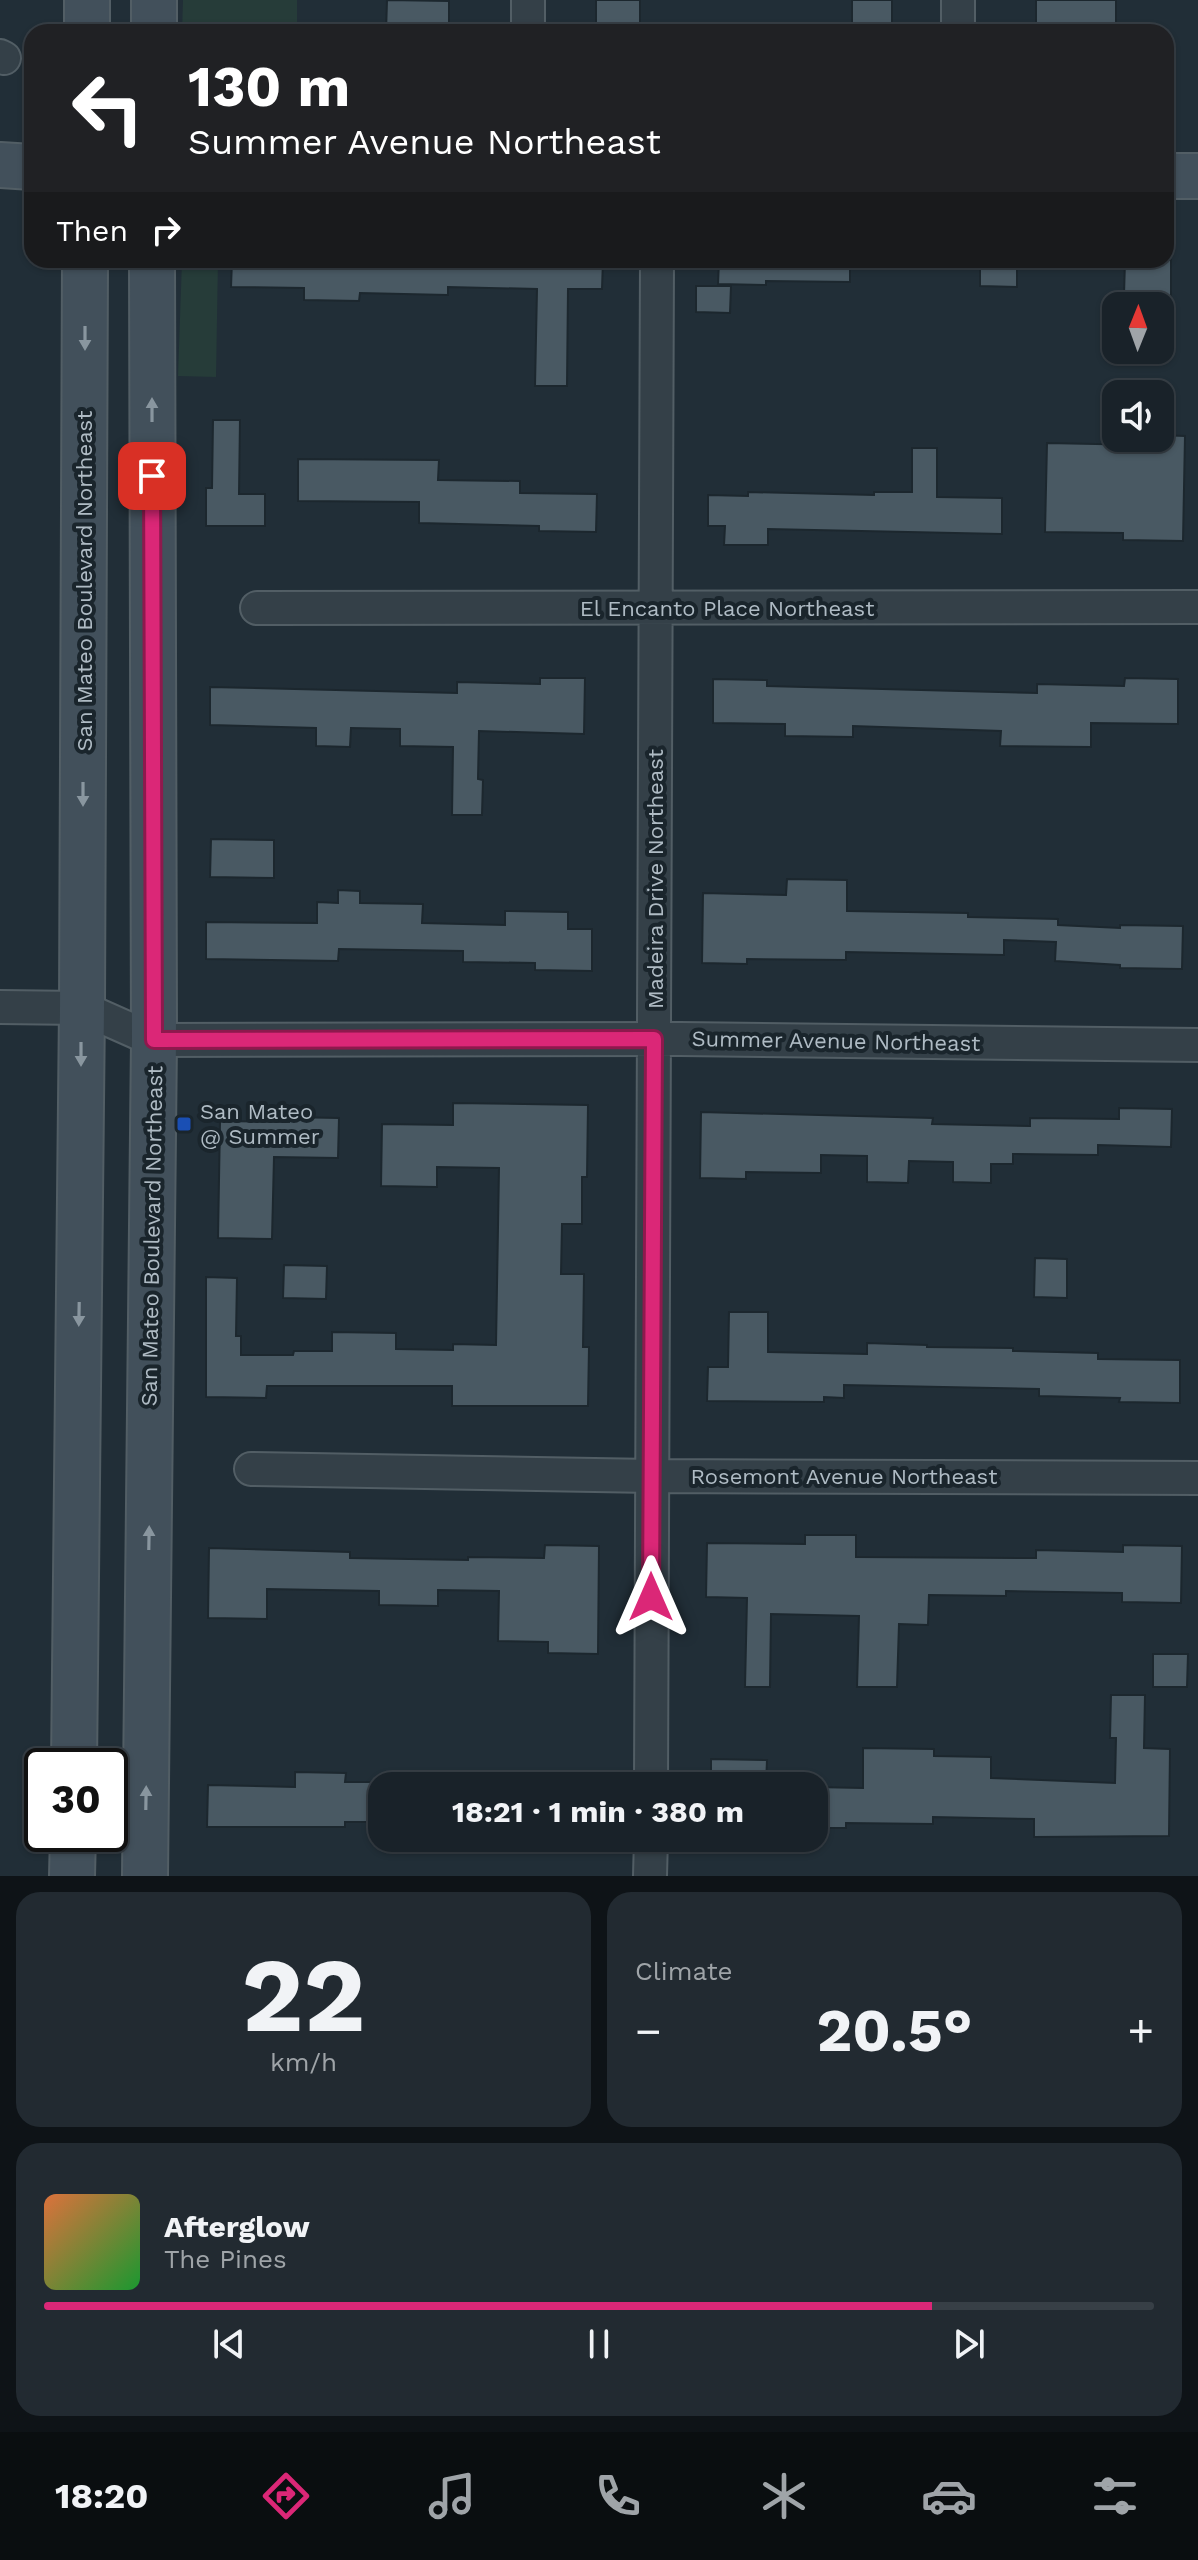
<!DOCTYPE html>
<html lang="en">
<head>
<meta charset="utf-8">
<style>
  body { margin:0; font-family:"Work Sans",sans-serif; background:#222a31; color:#f1f3f6; height:100vh; display:flex; flex-direction:column; font-size:30px; white-space:nowrap }
  * { box-sizing:border-box; margin:0 }
  p { font-size:26px; color:#9fa4a8 }
  .icon { flex:none; width:44px; height:44px; fill:none; stroke:currentColor; stroke-width:2; stroke-linecap:round; stroke-linejoin:round }
  .map { position:relative; height:1876px; overflow:hidden }
  .drawer { display:flex; flex-direction:column; gap:16px; padding:16px; background:#0e1317; flex:1 }
  .drawer>* { flex:none }
  .banner { position:absolute; left:24px; top:24px; width:1150px; height:244px; border-radius:24px; box-shadow:0 2px 6px #0004,0 0 0 2px #373f46; background:#202124; color:#fff; overflow:hidden }
  .needle { width:52px; rotate:1deg }
  .tools { position:absolute; left:1102px; top:292px; display:grid; gap:16px }
  .tools a { display:grid; place-items:center; width:72px; height:72px; border-radius:16px; background:#192229; box-shadow:0 2px 6px #0004,0 0 0 2px #373f46; font-size:40px }
  .speed { position:absolute; left:24px; top:1748px; display:flex; gap:16px; font-size:40px; font-weight:700; text-align:center }
  .speed>* { display:grid; place-content:center; width:104px; height:104px; border-radius:50%; background:#192229; box-shadow:0 2px 6px #0004,0 0 0 2px #373f46; line-height:1 }
  .speed .limit { border:4px solid #111; border-radius:12px; background:#fff; color:#111 }
  .pin { position:absolute; display:grid; place-items:center; width:68px; height:68px; color:#fff; margin:-34px; border-radius:16px; box-shadow:0 4px 12px #0006 }
  .me { position:absolute; width:88px; margin:-44px; rotate:0deg; stroke-linejoin:round; filter:drop-shadow(0 0 6px #0008) }
  .turn { display:flex; align-items:center; gap:28px; height:168px; padding:0 32px; font-size:36px }
  .turn .icon { width:104px; height:104px; stroke-width:2.5 }
  .turn b { display:block; font-size:56px; line-height:68px }
  .then { display:flex; align-items:center; height:76px; padding:0 32px; background:#0003; gap:16px; font-size:30px }
  .big { font-size:60px; font-weight:700; line-height:1.1 }
  .drawer .card { flex:1; display:flex; flex-direction:column; justify-content:center; gap:12px; min-width:0; padding:0 28px; border-radius:24px; background:#222a31 }
  .drawer .dial { align-items:center; gap:0 }
  .dial b { font-size:104px; line-height:1 }
  .song { display:flex; align-items:center; gap:24px }
  .cover { width:96px; height:96px; border-radius:12px; background:linear-gradient(135deg,hsl(20 70% 55%),hsl(130 70% 35%)) }
  .played { height:8px; border-radius:4px; background:linear-gradient(90deg,#db2777 80%,#373f46 80%) }
  .keys { display:flex; justify-content:space-around; direction:ltr }
  .heat { display:flex; justify-content:space-between; align-items:center; font-size:44px; direction:ltr }
  .drawer .tiles { flex:1; display:grid; gap:16px; grid-template-columns:1fr 1fr }
  .card:last-child { grid-column:span 2 }
  .trip { position:absolute; left:368px; top:1772px; width:460px; height:80px; border-radius:24px; background:#192229; box-shadow:0 2px 6px #0004,0 0 0 2px #373f46; font-weight:700; line-height:80px; text-align:center }
  .tab-bar { display:flex; height:128px; justify-content:space-around; align-items:center; background:#0a0e10; color:#9fa4a8 }
  .tab-bar .icon { width:56px; height:56px }
  .tab-bar .on { color:#db2777 }
  .tab-bar b { font-size:36px; color:#f1f3f6 }
  .map>svg:first-child { display:block }
</style>
</head>
<body>
<div class="map">
<svg width="1198" height="1876" viewBox="0 0 1198 1876">
  <rect width="100%" height="100%" fill="#212e37"/>
  <!-- green -->
  <path fill="#263c39" d="M183 0H297V32H182Z
    M182 260H218L216 377 178 376Z"/>
  <!-- building -->
  <path fill="#495963" stroke="#1c272e" stroke-width="2" d="M387 0 449 1V32H386Z
    M596 0H640V30H596Z
    M852 0H892V32H852Z
    M1036 0H1116V32H1036Z
    M232 260H603L602 289H568L567 386H535L537 289 448 287V295L360 293 359 301 304 300V288L231 287Z
    M719 260H850V282L766 281V285L718 284Z
    M980 260H1017V287L980 286Z
    M1125 260H1171V296L1124 295Z
    M696 286H731L730 313 696 312Z
    M213 420H240L239 494H265V526H206V488H212Z
    M1160 435 1185 436 1183 541 1123 540V533L1045 532 1047 443 1144 445V438H1160Z
    M912 448H937V497L1002 498V534L768 529V545H724L725 526H708V495L748 496V492L874 495V492H912Z
    M298 459 439 460 438 480 520 481V493L597 494 596 532 539 531V526L419 523V502L298 501Z
    M540 678H585L584 734 479 731 478 779 483 780 482 815H452L453 747 400 746V729L351 728 350 747 316 746V728L210 725V687L457 693V682L540 684Z
    M1125 678 1178 679V724L1091 723V747L1000 746 1001 731 853 726V737L785 736V724L713 723V679L767 680V686L1037 693V684L1124 686Z
    M211 839 274 840V878L210 877Z
    M787 879 847 880V911L968 913V917L1058 919V925L1120 928V925L1183 926 1182 969 1120 968V965L1055 961 1056 942 1004 940V955L846 952V960L747 959V964L702 963 703 893 786 895Z
    M338 890 360 891V903L423 904 422 923 505 925V911L568 912V929H592V971L535 970V963L463 962V951L339 949 338 961 206 959V922L317 923V902L338 903Z
    M453 1103 588 1105 587 1177H582V1224H562L561 1274H584L583 1347H589L588 1406H452V1386H267L266 1398 206 1397V1277L237 1278 236 1336H241V1355H293L294 1351H332V1332L396 1333V1349L453 1350V1344L496 1345 499 1168 437 1167V1187L381 1186 382 1124 453 1125Z
    M1119 1108 1172 1109 1171 1147 1098 1145V1155L1013 1154V1164H991V1183L953 1182V1162L909 1161 908 1183 867 1182V1156L821 1155V1173L746 1172V1179L700 1178 701 1112 933 1118 932 1124 1030 1126V1118L1119 1119Z
    M289 1117 339 1118 338 1158 274 1157 272 1239 218 1238 220 1121 289 1122Z
    M1035 1258 1067 1259V1298L1034 1297Z
    M284 1265 327 1266 326 1299 283 1298Z
    M729 1312H768V1352L867 1354V1343L927 1345V1347L1013 1348V1351L1098 1353V1359L1180 1360V1403L1119 1402 1120 1398 1039 1396V1389L844 1385V1398L824 1397V1402L707 1401 708 1367H728Z
    M805 1535H856V1557L1036 1558V1550L1123 1552V1545L1182 1546 1181 1603 1122 1602V1593L1006 1591V1596L929 1595 928 1625 899 1624 897 1687H857L859 1616 771 1614 770 1687H745L747 1598 706 1597 707 1543 805 1544Z
    M545 1545 599 1546 598 1654 548 1653V1642L498 1641 499 1591 438 1590V1606L379 1605V1591L267 1589V1619L208 1618 209 1548 350 1552V1558L468 1560V1557L544 1558Z
    M1153 1654H1188L1187 1687H1153Z
    M1111 1695H1145L1144 1748 1170 1749 1169 1836 1034 1837V1819L933 1817V1824L846 1823V1828H814V1787L863 1788V1748L934 1749V1756L991 1757V1778L1115 1783 1116 1738H1110Z
    M711 1759 767 1760 766 1786H711Z
    M295 1772 346 1773 345 1782H382V1822H345V1827H207L208 1785 295 1787Z"/>
  <g fill="none" stroke-linecap="round" stroke-linejoin="round">
    <!-- street casing -->
    <g stroke="#525e65" stroke-width="36">
      <path id="street" d="M528 32V0
        M958 32V0
        M0 56 4 58
        M257 608 1198 607
        M0 1007 82 1008 154 1040 680 1039 1198 1045
        M251 1469 652 1476 1198 1478
        M651 1786 657 260
        M650 1876 651 1838"/>
    </g>
    <!-- secondary casing -->
    <g stroke="#525e65" stroke-width="48">
      <path id="secondary" d="M87 32V0
        M154 32V0
        M0 165 32 167
        M1166 176H1198
        M74 1766 82 1008 85 260
        M72 1876 73 1834
        M145 1876 154 1040 152 260"/>
    </g>
    <!-- street -->
    <use href="#street" stroke="#344048" stroke-width="32"/>
    <!-- secondary -->
    <use href="#secondary" stroke="#42505b" stroke-width="44"/>
  </g>
  <!-- one-way arrows -->
  <defs><path id="oneway-solid" d="M-6-.8H1V-3.2L6.5 0L1 3.2V.8H-6Z" transform="scale(2)"/></defs>
  <g fill="#89969f">
    <use href="#oneway-solid" transform="translate(85 338) rotate(90)"/>
    <use href="#oneway-solid" transform="translate(152 410) rotate(-90)"/>
    <use href="#oneway-solid" transform="translate(83 794) rotate(90)"/>
    <use href="#oneway-solid" transform="translate(81 1054) rotate(90)"/>
    <use href="#oneway-solid" transform="translate(79 1314) rotate(91)"/>
    <use href="#oneway-solid" transform="translate(149 1538) rotate(-89)"/>
    <use href="#oneway-solid" transform="translate(146 1798) rotate(-89)"/>
  </g>
  <g fill="none" stroke-linecap="round" stroke-linejoin="round">
    <!-- route casing -->
    <g stroke="#8e194d" stroke-width="20">
      <path id="route" d="M152 476 154 1040 654 1039 651 1597"/>
    </g>
    <!-- route -->
    <use href="#route" stroke="#db2777" stroke-width="14"/>
  </g>
  <!-- markers -->
  <rect fill="#1a4fb4" stroke="#1a252c" stroke-width="3" x="176" y="1116" width="16" height="16" rx="4"/>
  <g text-anchor="middle" dominant-baseline="central" stroke-width="8" stroke-linejoin="round" paint-order="stroke">
    <!-- street labels -->
    <g font-size="22" fill="#afbbc4" stroke="#1a252c">
      <text transform="translate(84 581) rotate(-90)">San Mateo Boulevard Northeast</text>
      <text x="727" y="608">El Encanto Place Northeast</text>
      <text transform="translate(655 879) rotate(-90)">Madeira Drive Northeast</text>
      <text transform="translate(836 1041) rotate(1)">Summer Avenue Northeast</text>
      <text transform="translate(152 1236) rotate(-89)">San Mateo Boulevard Northeast</text>
      <text x="844" y="1476">Rosemont Avenue Northeast</text>
    </g>
    <!-- poi labels -->
    <g font-size="22" fill="#afbbc4" stroke="#1a252c" text-anchor="start">
      <text x="200" y="1111">San Mateo<tspan x="200" dy="25">@ Summer</tspan></text>
    </g>
  </g>
</svg>
<div class="tools">
<a><svg class="needle" viewBox="-14 -14 28 28"><path d="M0-13l5 13h-10z" fill="#e53935"/><path d="M0 13l5-13h-10z" fill="#9fa4a8"/></svg></a>
<a><svg class="icon" aria-label="sound" viewBox="0 0 24 24"><path d="M4 9h4l5-4v14l-5-4H4zM17 9q2 3 0 6"/></svg></a>
</div>
<div class="speed"><div class="limit">30</div></div>
<div class="pin" style="left:152px;top:476px;background:#d93025"><svg class="icon" aria-label="arrive" viewBox="0 0 24 24"><path d="M6 21V4h12l-3 4 3 4H6"/></svg></div>
<svg class="me" style="left:651px;top:1597px" viewBox="-20 -20 40 40"><path d="M0-17L14 15 0 8-14 15z" fill="#db2777" stroke="#fff" stroke-width="4"/></svg>
<div class="trip">18:21 · 1 min · 380 m</div>
<div class="banner">
<div class="turn"><svg class="icon" aria-label="left" viewBox="0 0 24 24"><path d="M17 20v-9H6M10 6l-5 5 5 5"/></svg><div><b>130 m</b>Summer Avenue Northeast</div></div>
<div class="then">Then<svg class="icon" aria-label="right" viewBox="0 0 24 24"><path d="M7 20v-9h11M14 6l5 5-5 5"/></svg></div>
</div>
</div>
<section class="drawer">
<div class="tiles">
<div class="card dial"><b>22</b><p>km/h</p></div>
<div class="card"><p>Climate</p>
<div class="heat"><a>−</a><b class="big">20.5°</b><a>+</a></div>
</div>
<div class="card">
<div class="song"><i class="cover"></i><div><b>Afterglow</b><p>The Pines</p></div></div>
<div class="played"></div>
<div class="keys"><svg class="icon" aria-label="previous" viewBox="0 0 24 24"><path d="M18 5L8 12l10 7zM5 5v14"/></svg><svg class="icon" aria-label="pause" viewBox="0 0 24 24"><path d="M8 5v14M16 5v14"/></svg><svg class="icon" aria-label="next" viewBox="0 0 24 24"><path d="M6 5l10 7-10 7zM19 5v14"/></svg></div>
</div>
</div>
</section>
<nav class="tab-bar">
<b>18:20</b>
<svg class="icon on" aria-label="directions" viewBox="0 0 24 24"><path d="M12 3l9 9-9 9-9-9zM9 14v-3h6M13 9l2 2-2 2"/></svg>
<svg class="icon" aria-label="music" viewBox="0 0 24 24"><path d="M9 18V5l10-2v13"/><circle cx="6" cy="18" r="3"/><circle cx="16" cy="16" r="3"/></svg>
<svg class="icon" aria-label="phone" viewBox="0 0 24 24"><path d="M5 4h4l2 5-3 2q2 4 5 5l2-3 5 2v4C11 20 4 13 5 4z"/></svg>
<svg class="icon" aria-label="climate" viewBox="0 0 24 24"><path d="M12 3v18M4 7l16 10M4 17L20 7"/></svg>
<svg class="icon" aria-label="car" viewBox="0 0 24 24"><path d="M5 17H2v-5l4-1 3-4h7l3 4 3 1v5h-3M9 17h6M6 11h13"/><circle cx="7" cy="17" r="2"/><circle cx="17" cy="17" r="2"/></svg>
<svg class="icon" aria-label="filters" viewBox="0 0 24 24"><path d="M4 7h16M4 17h16"/><circle cx="9" cy="7" r="2"/><circle cx="15" cy="17" r="2"/></svg>
</nav>
</body>
</html>
